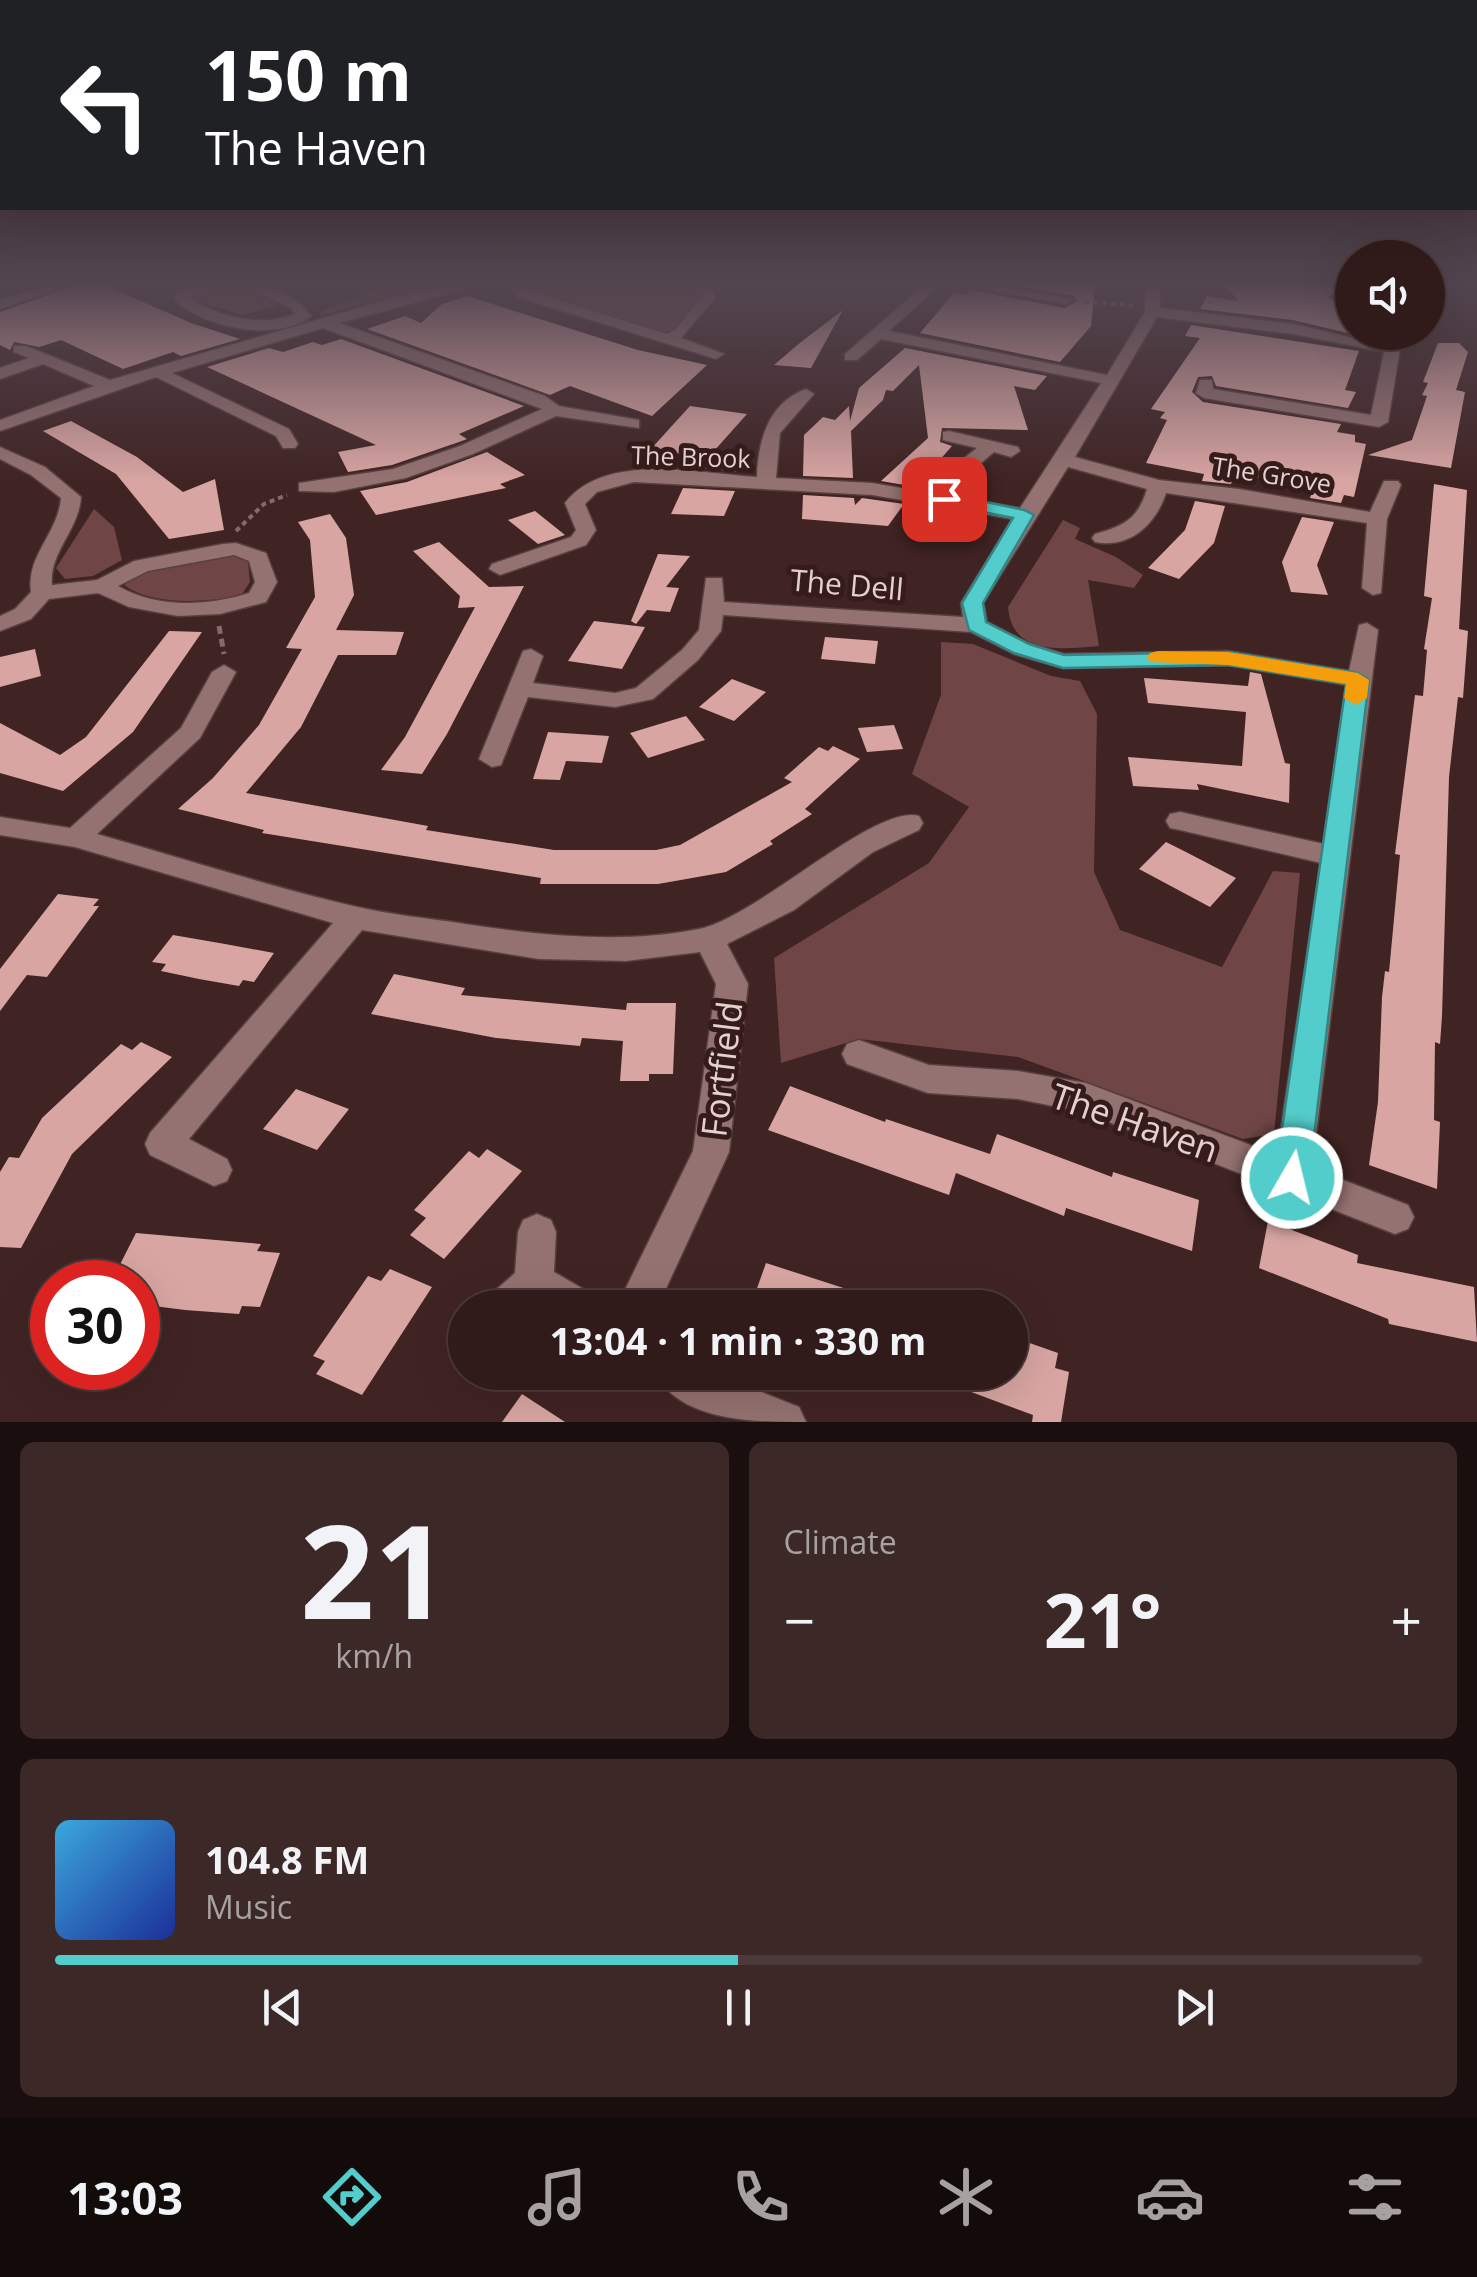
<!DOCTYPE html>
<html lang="en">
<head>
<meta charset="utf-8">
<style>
  body { margin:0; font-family:"Open Sans",sans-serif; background:#3c2827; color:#f1f3f6; height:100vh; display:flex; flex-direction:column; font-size:38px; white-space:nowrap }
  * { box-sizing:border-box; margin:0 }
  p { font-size:32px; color:#a8a1a2 }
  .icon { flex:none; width:55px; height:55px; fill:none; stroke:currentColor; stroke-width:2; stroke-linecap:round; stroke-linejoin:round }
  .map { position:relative; height:1422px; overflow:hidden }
  .panel { display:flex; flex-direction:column; gap:20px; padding:20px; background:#1a0f0e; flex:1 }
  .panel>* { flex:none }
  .hud { position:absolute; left:0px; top:0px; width:1478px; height:210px; box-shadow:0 10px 40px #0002,0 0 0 2px #4b3939; background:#202124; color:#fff; overflow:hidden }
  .tools { position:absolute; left:1335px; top:240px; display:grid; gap:20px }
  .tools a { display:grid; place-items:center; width:110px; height:110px; border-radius:50%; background:#301b1a; box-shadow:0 10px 40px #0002,0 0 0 2px #4b3939; font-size:50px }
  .speed { position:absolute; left:30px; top:1260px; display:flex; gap:20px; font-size:50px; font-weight:700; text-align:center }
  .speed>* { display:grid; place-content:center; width:130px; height:130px; border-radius:50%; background:#301b1a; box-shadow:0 10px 40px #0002,0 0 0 2px #4b3939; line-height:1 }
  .speed .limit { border:15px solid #d22; background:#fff; color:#111 }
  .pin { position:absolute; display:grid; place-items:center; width:85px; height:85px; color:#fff; margin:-42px; border-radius:20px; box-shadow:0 5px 15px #0006 }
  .me { position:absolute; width:110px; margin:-55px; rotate:8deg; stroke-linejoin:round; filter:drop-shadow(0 0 8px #0008) }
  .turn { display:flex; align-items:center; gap:35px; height:210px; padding:0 40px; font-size:45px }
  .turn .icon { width:130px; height:130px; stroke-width:2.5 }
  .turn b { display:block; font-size:70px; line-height:85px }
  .big { font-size:75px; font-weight:700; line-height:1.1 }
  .panel .widget { flex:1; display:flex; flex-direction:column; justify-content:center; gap:15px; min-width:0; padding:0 35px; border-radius:15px; background:#3c2827 }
  .panel .dial { align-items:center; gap:0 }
  .dial b { font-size:130px; line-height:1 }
  .song { display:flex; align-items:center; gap:30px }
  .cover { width:120px; height:120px; border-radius:15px; background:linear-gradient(135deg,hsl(200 70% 55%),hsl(230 70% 35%)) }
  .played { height:10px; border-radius:5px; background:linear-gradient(90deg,#53cdcb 50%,#4b3939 50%) }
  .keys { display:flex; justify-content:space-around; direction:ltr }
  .heat { display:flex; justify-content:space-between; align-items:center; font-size:55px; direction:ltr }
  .panel .tiles { flex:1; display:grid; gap:20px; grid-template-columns:1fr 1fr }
  .widget:last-child { grid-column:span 2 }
  .trip { position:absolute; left:448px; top:1290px; width:580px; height:100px; border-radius:50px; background:#301b1a; box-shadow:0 10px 40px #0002,0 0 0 2px #4b3939; font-weight:700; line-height:100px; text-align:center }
  .dock { display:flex; height:160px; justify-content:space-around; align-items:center; background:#130b0a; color:#a8a1a2 }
  .dock .icon { width:70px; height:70px }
  .dock .selected { color:#53cdcb }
  .dock b { font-size:45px; color:#f1f3f6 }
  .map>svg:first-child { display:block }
</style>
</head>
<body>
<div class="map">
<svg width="1477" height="1422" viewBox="0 0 1477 1422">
  <rect width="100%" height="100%" fill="#402423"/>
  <!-- green -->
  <path fill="#6f4645" d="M382 283H440L323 315 319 312 386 286Z
    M530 283H687L679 288 700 296V300L673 331 651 332 530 291 525 287Z
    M236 284 279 305 243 315 187 298 209 286Z
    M94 509 114 527 122 560 93 576 65 579 56 568Z
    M1063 520 1080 528 1075 539 1116 557 1143 575 1134 588 1088 580 1099 646C1062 649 1012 656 1008 607Z
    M229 554 248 561 250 582 240 597C204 601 154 607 124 585L149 569Z
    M941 642 973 644 1051 676 1080 681 1097 714 1094 872 1120 930 1222 967 1273 871 1300 873 1274 1134 1243 1139 1018 1057 859 1039 781 1063 774 958 929 863 969 807 912 774 941 695Z"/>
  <!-- building -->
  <path fill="#d8a5a2" d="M82 283H100L191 323 240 339 181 356 173 352 123 369 61 340 39 347 14 342 10 350 0 345V312Z
    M1005 283H1095L1091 326 1060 362 920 333 954 293 968 295 969 290 1065 308 1077 301 1074 296Z
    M1225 283H1346L1328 297 1352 314V332H1365L1364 337 1293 320 1200 309 1207 296 1238 301Z
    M467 296 638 350 707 365 652 416 570 386 550 395 367 329 405 316 421 323 442 304Z
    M843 310 811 368 774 365 801 342Z
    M1191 325 1359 351 1345 390 1356 392 1348 408 1216 386 1212 376 1198 377 1192 392 1203 402 1341 424 1337 432 1355 435V442L1366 444 1354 497 1344 495 1341 503 1310 498 1313 489 1245 475 1234 474 1231 484 1202 481 1204 474 1146 463 1167 420 1160 418 1165 412 1151 409 1200 338 1185 336Z
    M341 339 524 406 459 434 467 439 459 442 392 465 348 472 338 452 376 445 207 367 269 348 283 352 313 342 322 345Z
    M1438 343H1459L1468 352 1456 390 1465 392 1451 468 1368 455 1412 440 1427 396 1422 395 1428 383 1423 382Z
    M905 348 1047 376 1035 390 1014 386 1028 430 942 428 940 442 952 446 916 487 881 481 928 438 919 365 893 391 886 390 883 400 851 431 853 478 803 476 804 435 823 417 835 420 849 406 850 421 859 388Z
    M690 406 747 414 714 451 750 454 742 472 694 467 699 456 650 450Z
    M71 421 137 457 183 492 215 479 224 530 169 539 116 474 43 431Z
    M487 452 525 475 500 484 506 488 376 515 360 491 407 482Z
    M1434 484 1467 490 1459 629 1468 631 1463 698 1458 697 1449 777 1442 1016 1440 1044 1435 1042 1434 1120 1440 1122 1437 1189 1369 1165 1378 1102 1382 997 1385 971 1389 972 1400 855 1395 854 1415 695 1423 696 1427 650 1424 649 1432 598 1424 596Z
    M683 488 735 491 724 516 671 514Z
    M803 495 854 498 855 505 862 498 904 504 888 526 802 519Z
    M1195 501 1225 506 1214 543 1179 579 1148 568 1185 530Z
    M535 511 565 535 538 544 508 520Z
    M330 514 346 538 354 595 336 630 404 632 396 655H338L301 727 246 793 428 826 426 830 554 850H656L680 845 792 782 784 778 819 747 828 751 833 746 860 759 805 809 812 814 770 841 773 844 726 872 658 884H540L541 878 262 833 264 830 178 809 213 778 259 725 302 649 286 648 315 597 310 540 298 522Z
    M1302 517 1334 522 1317 565 1328 595 1291 592 1282 562Z
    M439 542 489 587 524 586 447 734 422 774 381 770 405 737 475 607 458 608 460 596 413 551Z
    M658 554 690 556 666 587 679 588 670 612 647 610 636 624 631 621Z
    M594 621 645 627 622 669 568 661Z
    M169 631 202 632 133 732 63 791 0 773V723L60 755 86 737Z
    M825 637 878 641 875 664 821 659Z
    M35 649 41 676 0 687V657Z
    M1250 672 1261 674 1285 763 1290 764 1289 803 1197 784 1199 790 1133 786 1128 757 1242 766 1246 712 1148 703 1144 678 1248 686Z
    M732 679 766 692 734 721 699 707Z
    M686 716 705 740 648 758 630 733Z
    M894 725 903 749 867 752 858 728Z
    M548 732 609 736 602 763 566 761 560 780 533 779Z
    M1166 842 1186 852 1236 878 1210 907 1139 869Z
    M58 894 99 899 93 906H99L47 977 27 975 0 1011V969Z
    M173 935 225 944 274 953 254 982 243 980 239 986 199 979 161 971 166 964 152 962Z
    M394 974 465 988 461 995 626 1010 627 1003H676L673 1074H649V1081H620L623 1041 582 1038 580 1046 496 1038 371 1014Z
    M141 1042 172 1057 72 1154 21 1248 0 1247V1172L9 1157 19 1158 42 1118 121 1044 132 1050Z
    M790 1086 885 1122 886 1119 990 1154 997 1134 1112 1177 1113 1172 1199 1200 1192 1251 1066 1208 1064 1216 956 1173 949 1195 768 1130Z
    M296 1089 349 1109 317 1150 263 1129Z
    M487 1149 522 1171 444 1259 410 1235 426 1218 414 1210 469 1151 479 1158Z
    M1268 1221 1358 1255 1357 1263 1474 1287 1477 1342 1389 1324 1388 1319 1259 1268Z
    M136 1233 261 1244 257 1251 280 1253 260 1307 242 1306 239 1314 185 1310 138 1304V1282H111Z
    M766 1263 890 1303V1308H750Z
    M390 1269 432 1287 362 1395 316 1374 325 1361 313 1356 368 1276 381 1281Z
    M1010 1336 1058 1353 1055 1368 1069 1372 1061 1422H1032L1033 1415 926 1375 1010 1372Z
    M522 1394 565 1422H502Z"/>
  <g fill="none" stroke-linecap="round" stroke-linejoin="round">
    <!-- street casing -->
    <g stroke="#57403f" stroke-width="3">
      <path id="street" d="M56 283H78L0 309V300Z
        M199 283H220L189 298C218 317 262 328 295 314L291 308 238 283C265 283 295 294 311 316 278 343 204 328 175 300L176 291Z
        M459 283H488L339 323 545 396 559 406 639 420V428L556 416 473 454 406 478 334 492 299 491V483L393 469 460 446 542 409 323 328 172 373 289 429 298 444 295 448H283L276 436 156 377 0 431V420L94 386 43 364 0 379V368L29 358 14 352V346H26L110 380 414 292Z
        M508 283H522L528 291 667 334 676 329 701 298 690 287 692 284 713 289 715 298 681 338 724 354 716 359 518 297Z
        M927 283H942L889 331 1107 375 1145 312 1146 283H1160V308L1293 324 1400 349 1388 422 1379 427 1204 398 1196 393 1200 380H1212L1213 389 1371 415 1384 352 1293 334 1157 317 1075 457 1159 480 1239 489 1370 512 1384 481H1398L1401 485 1387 519 1381 593 1373 595 1362 588 1367 523 1166 493C1156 524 1130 549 1095 542L1092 538 1095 534C1124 526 1138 519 1147 489L1068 467 983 603 987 622 1030 644 1064 654 1228 651 1349 671 1359 625 1367 623 1378 630 1312 1168 1408 1205 1414 1217 1408 1229 1395 1234 1083 1112 1018 1099 928 1093 847 1064 842 1054 847 1044 859 1040 929 1065 1018 1071 1086 1083 1277 1155 1321 863 1180 830 1170 828 1166 821 1170 814 1180 812 1324 844 1347 685 1228 665 1063 668 1014 654 971 632 723 615 721 631 698 660 653 699 615 707 528 697 501 765 492 767 479 759 523 651 531 649 543 656 533 683 615 693 636 688 682 650 699 630 706 578H722L724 602 963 617 961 603 1013 519 872 495 634 482 597 492 585 504 596 530 586 545 500 575 489 569 492 564 571 537 576 530 565 503C606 451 699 474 757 477 758 441 768 403 806 389L814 394 780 433 776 478 872 483 937 494 959 462 977 448 943 440V432L949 431 1018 447 1020 451 1011 457 994 452 973 470 955 497 1020 508 1101 383 881 339 857 360H845V354Z
        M952 283H986L1073 300 1066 304Z
        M0 447 45 467 81 497C79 530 49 552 52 585L97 580 134 561 223 544 236 543 266 553 277 582 266 602 220 614 178 616 129 607 98 593 49 599 31 619 0 631V616L15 609 31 592C26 555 58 534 61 498L31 475 0 459ZM234 555 249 561 255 582 249 593C208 606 158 609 118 586L148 571Z
        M224 665 236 672 200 738 97 834C182 858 267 886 353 906 390 915 428 918 465 924 543 936 622 944 699 929 758 917 874 804 919 816L923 823 919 830 873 852 794 910 727 944 748 984 729 1152 657 1308H616L693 1151 716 984 700 952 626 961 539 959 362 930 189 1139 227 1159 232 1170 227 1181 214 1186 150 1155 145 1144 150 1133 333 923 75 847 0 835V817L70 828 181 728 212 672Z
        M537 1214 551 1220 556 1232 554 1272 592 1294 598 1308H485L491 1294 515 1273 518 1232 523 1220Z
        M655 1372H711L799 1407 806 1422C755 1422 679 1422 655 1372Z"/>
    </g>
    <!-- path-far1 -->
    <path stroke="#836b6a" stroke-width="4" stroke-dasharray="5 4" stroke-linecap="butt" d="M1084 302 1133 305
      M236 531 264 504 287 495"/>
    <!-- path -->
    <path stroke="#836b6a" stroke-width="5" stroke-dasharray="8 5" stroke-linecap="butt" d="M219 626 224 654"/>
    <!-- street -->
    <use href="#street" fill="#947271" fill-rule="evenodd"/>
  </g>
  <!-- sky -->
  <linearGradient id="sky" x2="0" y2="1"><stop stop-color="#231413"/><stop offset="0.59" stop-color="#534550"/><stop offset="1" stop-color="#534550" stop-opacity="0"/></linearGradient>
  <rect width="1477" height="482" fill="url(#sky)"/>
  <!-- route -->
  <path fill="#53cdcb" stroke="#368584" stroke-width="2.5" d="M944 493 1024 510 1034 515 983 603 986 622 1029 644 1064 655 1228 652 1358 673 1369 680 1309 1178 1304 1188 1292 1192 1280 1188 1275 1178 1346 684 1228 665 1063 668 1014 653 969 630 962 603 1013 518 937 503V495Z"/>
  <!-- slow -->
  <path fill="#f59e0b" d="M1158 651 1228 652 1358 673 1369 680 1367 698 1356 705 1344 698 1346 684 1228 665 1150 662 1147 658 1150 653Z"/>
  <g text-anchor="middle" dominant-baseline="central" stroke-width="10" stroke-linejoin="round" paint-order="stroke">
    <!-- far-street labels -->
    <g font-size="25" fill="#e3d0cf" stroke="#351b1a">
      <text transform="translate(691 456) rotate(2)">The Brook</text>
      <text transform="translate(1272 474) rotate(9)">The Grove</text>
    </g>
    <!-- street labels -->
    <g font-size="30" fill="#e3d0cf" stroke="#351b1a">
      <text transform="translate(847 584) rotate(5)">The Dell</text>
    </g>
    <!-- near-street labels -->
    <g font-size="35" fill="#e3d0cf" stroke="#351b1a">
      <text transform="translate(721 1069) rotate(-83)">Fortfield</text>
      <text transform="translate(1135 1122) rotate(19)">The Haven</text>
    </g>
  </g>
</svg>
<div class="tools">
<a><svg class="icon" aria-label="sound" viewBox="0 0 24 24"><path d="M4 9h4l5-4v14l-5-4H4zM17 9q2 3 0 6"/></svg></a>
</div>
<div class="speed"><div class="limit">30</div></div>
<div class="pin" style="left:944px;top:499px;background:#d93025"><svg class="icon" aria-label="arrive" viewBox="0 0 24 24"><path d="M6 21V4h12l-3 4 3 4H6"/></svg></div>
<svg class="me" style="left:1292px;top:1178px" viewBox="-20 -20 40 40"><circle r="17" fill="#53cdcb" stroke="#fff" stroke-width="3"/><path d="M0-11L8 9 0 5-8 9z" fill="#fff"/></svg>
<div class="trip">13:04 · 1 min · 330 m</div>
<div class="hud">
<div class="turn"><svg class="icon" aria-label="left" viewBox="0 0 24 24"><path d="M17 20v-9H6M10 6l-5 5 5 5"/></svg><div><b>150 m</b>The Haven</div></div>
</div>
</div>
<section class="panel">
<div class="tiles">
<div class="widget dial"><b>21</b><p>km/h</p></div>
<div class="widget"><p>Climate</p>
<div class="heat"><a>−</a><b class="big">21°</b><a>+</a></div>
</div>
<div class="widget">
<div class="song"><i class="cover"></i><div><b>104.8 FM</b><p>Music</p></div></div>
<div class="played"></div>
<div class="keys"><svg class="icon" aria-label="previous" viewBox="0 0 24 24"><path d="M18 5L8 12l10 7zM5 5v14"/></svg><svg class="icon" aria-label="pause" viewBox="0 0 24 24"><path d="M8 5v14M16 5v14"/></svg><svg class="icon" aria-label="next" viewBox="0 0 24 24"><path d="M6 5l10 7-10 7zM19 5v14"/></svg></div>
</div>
</div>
</section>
<nav class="dock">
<b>13:03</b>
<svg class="icon selected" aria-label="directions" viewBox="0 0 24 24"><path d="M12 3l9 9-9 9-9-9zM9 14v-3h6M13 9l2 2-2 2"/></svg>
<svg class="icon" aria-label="music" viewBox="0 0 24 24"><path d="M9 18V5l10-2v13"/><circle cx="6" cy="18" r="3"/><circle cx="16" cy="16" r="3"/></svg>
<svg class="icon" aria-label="phone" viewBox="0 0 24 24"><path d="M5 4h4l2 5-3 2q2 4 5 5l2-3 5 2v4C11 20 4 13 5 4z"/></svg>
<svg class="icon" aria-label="climate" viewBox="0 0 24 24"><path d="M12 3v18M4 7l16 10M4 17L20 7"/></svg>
<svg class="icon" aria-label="car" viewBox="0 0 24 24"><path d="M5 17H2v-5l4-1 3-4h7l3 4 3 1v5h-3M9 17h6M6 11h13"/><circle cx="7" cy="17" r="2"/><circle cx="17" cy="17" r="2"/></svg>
<svg class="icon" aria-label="filters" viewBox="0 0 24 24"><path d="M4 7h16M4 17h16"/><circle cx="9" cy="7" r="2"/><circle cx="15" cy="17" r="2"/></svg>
</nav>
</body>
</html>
